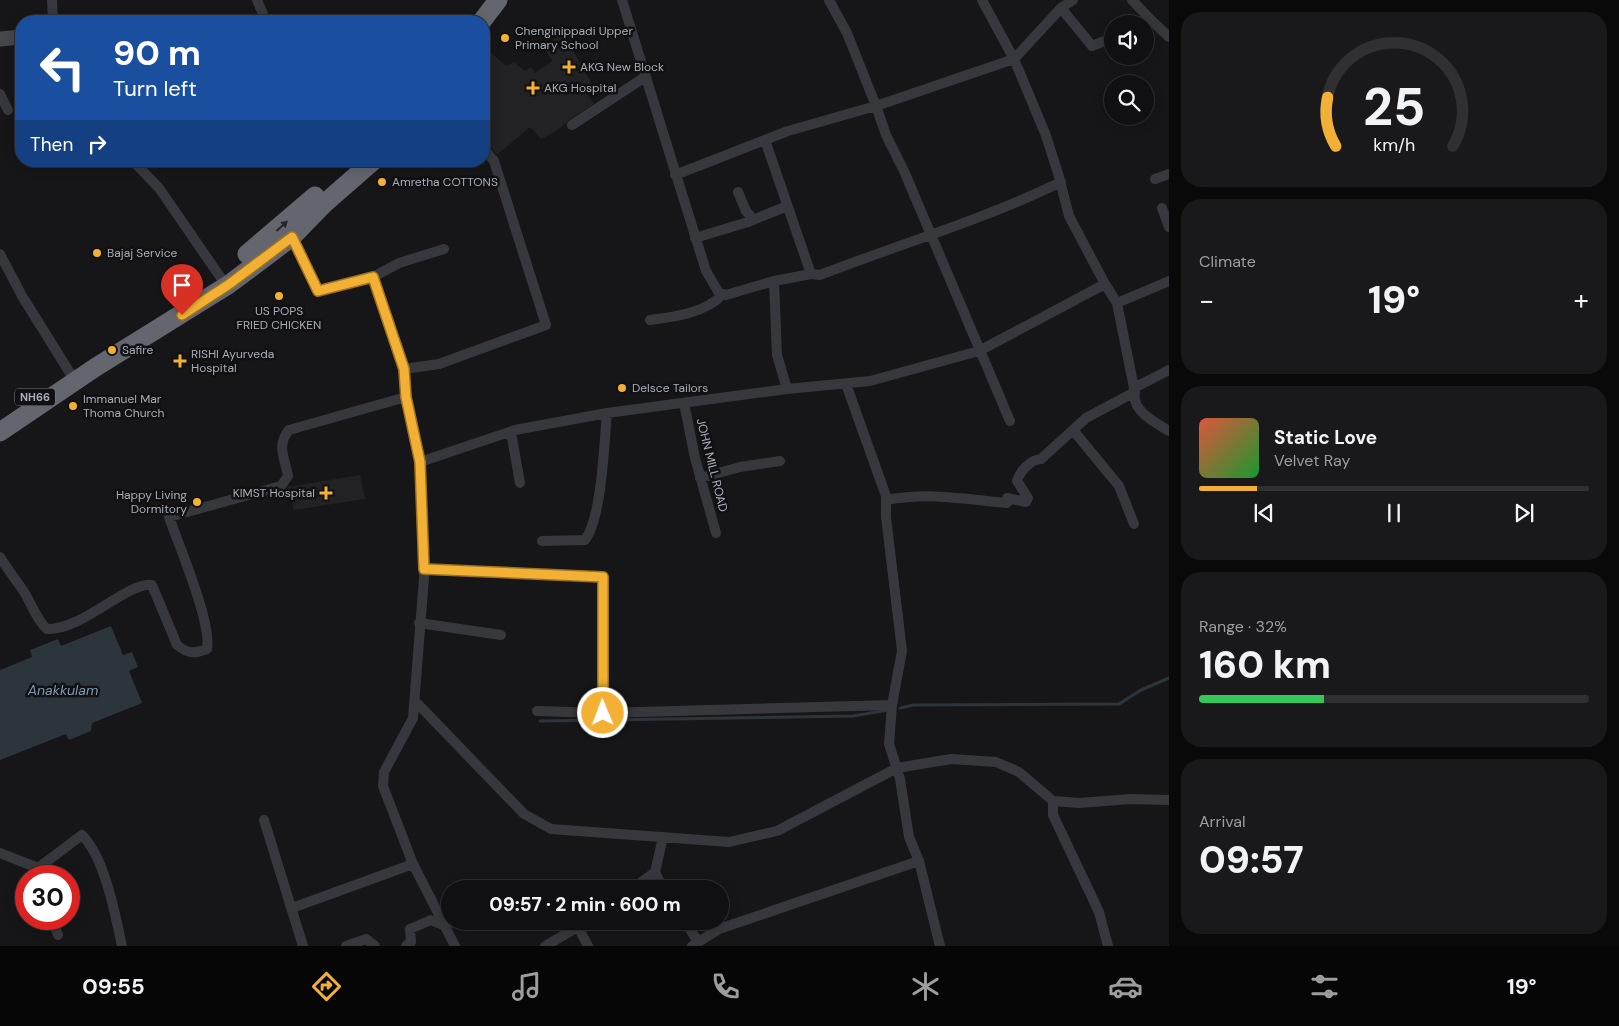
<!DOCTYPE html>
<html lang="en">
<head>
<meta charset="utf-8">
<style>
  body { margin:0; font-family:"DM Sans",sans-serif; background:#19191b; color:#f1f3f6; height:100vh; display:flex; flex-direction:column; font-size:19px; white-space:nowrap }
  * { box-sizing:border-box; margin:0 }
  p { font-size:16px; color:#9c9d9f }
  .icon { flex:none; width:28px; height:28px; fill:none; stroke:currentColor; stroke-width:2; stroke-linecap:round; stroke-linejoin:round }
  .map { position:relative; flex:1; overflow:hidden }
  .panel { display:flex; flex-direction:column; gap:12px; padding:12px; background:#09090a; width:450px }
  .panel>* { flex:none }
  .guide { position:absolute; left:15px; top:15px; width:475px; height:152px; border-radius:20px; box-shadow:0 2px 12px #0003,0 0 0 1px #303032; background:#1a4fa0; color:#fff; overflow:hidden }
  .tools { position:absolute; left:1104px; top:15px; display:grid; gap:10px }
  .tools a { display:grid; place-items:center; width:50px; height:50px; border-radius:50%; background:#101012; box-shadow:0 2px 12px #0003,0 0 0 1px #303032; font-size:25px }
  .speed { position:absolute; left:15px; top:865px; display:flex; gap:10px; font-size:25px; font-weight:700; text-align:center }
  .speed>* { display:grid; place-content:center; width:65px; height:65px; border-radius:50%; background:#101012; box-shadow:0 2px 12px #0003,0 0 0 1px #303032; line-height:1 }
  .speed .limit { border:8px solid #d22; background:#fff; color:#111 }
  .pin { position:absolute; display:grid; place-items:center; width:42px; height:42px; color:#fff; margin:-51px -21px; border-radius:50% 50% 50% 0; rotate:-45deg; box-shadow:0 0 5px #0007 }
  .pin .icon { rotate:45deg }
  .me { position:absolute; width:55px; margin:-28px; rotate:359deg; stroke-linejoin:round; filter:drop-shadow(0 0 4px #0008) }
  .turn { display:flex; align-items:center; gap:18px; height:105px; padding:0 15px; font-size:22px }
  .turn .icon { width:65px; height:65px; stroke-width:2.5 }
  .turn b { display:block; font-size:35px; line-height:42px }
  .then { display:flex; align-items:center; height:48px; padding:0 15px; background:#0003; gap:10px; font-size:19px }
  .big { font-size:38px; font-weight:800; line-height:1.1 }
  .panel .card { flex:1; display:flex; flex-direction:column; justify-content:center; gap:8px; min-width:0; padding:0 18px; border-radius:20px; background:#19191b }
  .panel .dial { align-items:center; gap:0 }
  .dial svg { height:130px; overflow:visible; fill:none; stroke:#303032; stroke-width:7; stroke-linecap:round; text-anchor:middle }
  .dial text { fill:#f1f3f6; stroke:none }
  .song { display:flex; align-items:center; gap:15px }
  .cover { width:60px; height:60px; border-radius:8px; background:linear-gradient(135deg,hsl(10 70% 55%),hsl(130 70% 35%)) }
  .played { height:5px; border-radius:2px; background:linear-gradient(90deg,#f2b134 15%,#303032 15%) }
  .keys { display:flex; justify-content:space-around; direction:ltr }
  .heat { display:flex; justify-content:space-between; align-items:center; font-size:28px; direction:ltr }
  .charge { height:8px; border-radius:4px; background:linear-gradient(90deg,#34c759 32%,#303032 0) }
  .trip { position:absolute; left:441px; top:880px; width:288px; height:50px; border-radius:25px; background:#101012; box-shadow:0 2px 12px #0003,0 0 0 1px #303032; font-weight:800; line-height:50px; text-align:center }
  .tab-bar { display:flex; height:80px; justify-content:space-around; align-items:center; background:#060607; color:#9c9d9f }
  .tab-bar .icon { width:35px; height:35px }
  .tab-bar .on { color:#f2b134 }
  .tab-bar b { font-size:22px; color:#f1f3f6 }
  main { display:flex; flex:1; min-height:0 }
  .map>svg:first-child { display:block }
</style>
</head>
<body>
<main>
<div class="map">
<svg width="1169" height="946" viewBox="0 0 1169 946">
  <rect width="100%" height="100%" fill="#161618"/>
  <!-- built -->
  <path fill="#222225" d="M563 33 592 84 585 91 594 104 572 118 555 132 541 139 530 127 497 155 484 138V46L506 66 514 62 525 71 531 67 535 73 552 61 545 49 554 44 552 41Z
    M360 475 365 499 294 510 287 487Z"/>
  <!-- water -->
  <path fill="#2c353c" d="M111 626 123 655 132 652 138 667 129 671 142 703 92 723 91 731 69 740 66 734 0 760V670L32 657 30 650 58 639 61 646Z"/>
  <g fill="none" stroke-linecap="round" stroke-linejoin="round">
    <!-- stream -->
    <path stroke="#2c353c" stroke-width="3" d="M900 708 914 705 1119 704 1141 690 1169 678
      M540 721 853 716 888 710"/>
    <!-- street -->
    <path stroke="#37383d" stroke-width="10" d="M52 0 53 21
      M257 0 266 21
      M622 0 706 271 719 293 726 295 774 281 777 355 787 389
      M829 0 847 33 876 106 1014 59 1045 133 1058 173 1069 216 1105 284
      M982 0 1014 59 1061 8 1073 0
      M1132 0 1151 20
      M1061 8 1092 46 1112 38
      M1144 24 1151 20 1169 37
      M0 94 8 110
      M572 125 645 77
      M765 140 811 274 774 281
      M133 161 159 188 221 278
      M675 175 788 131 876 106 886 135 904 171 1010 421
      M1155 179 1169 174
      M738 192 746 211 753 219
      M1162 208 1169 227
      M292 237 317 291 373 277 404 369 406 397 420 462 424 578 413 718 384 772 383 786 413 864 455 946
      M695 238 748 222 787 206
      M0 254 22 296 70 373
      M811 274 820 275C900 244 983 220 1061 182
      M373 277 399 263 444 249
      M1117 303 1134 388
      M650 320C674 317 706 313 723 294
      M404 369 439 364 546 325 494 161 484 149
      M846 384 886 496V517L902 651 892 705 889 744 900 779 909 837 919 861 940 946
      M1135 392C1131 411 1156 423 1169 431
      M684 403 695 458 716 533
      M1073 430 1119 486 1134 524
      M511 432 520 483
      M420 462 515 430 607 413 787 389 870 381 979 351 1105 284 1117 303 1169 281
      M700 478 740 467 780 461
      M886 500C931 492 963 499 1007 503V498L1026 502 1028 498 1017 481C1020 471 1030 460 1041 459L1086 418 1135 392 1134 388 1169 370
      M542 541 585 540C602 518 604 443 607 413
      M0 557C6 567 13 576 20 586 31 600 34 617 47 629 83 630 127 582 152 585L177 645C188 654 194 654 207 649 212 623 179 546 169 517L281 486 288 476C285 459 276 445 289 430L406 397
      M424 569 603 577V713
      M419 623 501 635
      M415 701 524 814 551 829 729 842 777 831 897 768 951 759 996 762 1019 772 1053 801 1079 803 1131 799 1169 800
      M537 711 603 713 892 705
      M1053 801V815L1099 912 1108 946
      M264 820 303 946
      M0 853 38 868
      M38 868 82 835C105 858 115 914 122 946
      M655 872 663 889
      M632 889 655 872 663 837
      M292 908 413 864
      M52 919 58 935
      M685 921 698 942
      M346 946 366 939 375 946
      M406 946 411 942 410 929 431 920 445 926 454 921
      M545 946 578 927 588 946
      M692 946 719 929 919 861"/>
    <!-- secondary -->
    <path stroke="#45474d" stroke-width="15" d="M0 39 21 37"/>
    <!-- highway -->
    <path stroke="#63666e" stroke-width="19" d="M482 21 498 0
      M247 254 315 196
      M0 432 96 367 228 285 292 237 325 203 373 161"/>
  </g>
  <!-- one-way arrows -->
  <defs><path id="oneway-solid" d="M-6-.8H1V-3.2L6.5 0L1 3.2V.8H-6Z" transform="scale(1.25)"/></defs>
  <use fill="#26262a" href="#oneway-solid" transform="translate(282 226) rotate(-42)"/>
  <g fill="none" stroke-linecap="round" stroke-linejoin="round">
    <!-- route casing -->
    <g stroke="#9d7322" stroke-width="12">
      <path id="route" d="M182 315 228 285 292 237 318 291 373 277 404 369 406 397 420 462 424 569 603 577V713"/>
    </g>
    <!-- route -->
    <use href="#route" stroke="#f2b134" stroke-width="9"/>
  </g>
  <!-- markers -->
  <g fill="#f2b134" stroke="#111113" stroke-width="2">
    <circle cx="505" cy="38" r="5"/>
    <path d="M566.5 59.5h5v5h5v5h-5v5h-5v-5h-5v-5h5z"/>
    <path d="M530.5 80.5h5v5h5v5h-5v5h-5v-5h-5v-5h5z"/>
    <circle cx="382" cy="182" r="5"/>
    <circle cx="97" cy="253" r="5"/>
    <circle cx="279" cy="296" r="5"/>
    <circle cx="112" cy="350" r="5"/>
    <path d="M177.5 353.5h5v5h5v5h-5v5h-5v-5h-5v-5h5z"/>
    <circle cx="622" cy="388" r="5"/>
    <circle cx="73" cy="406" r="5"/>
    <path d="M323.5 485.5h5v5h5v5h-5v5h-5v-5h-5v-5h5z"/>
    <circle cx="197" cy="502" r="5"/>
  </g>
  <g text-anchor="middle" dominant-baseline="central" stroke-width="5" stroke-linejoin="round" paint-order="stroke">
    <!-- shield labels -->
    <rect fill="#111113" stroke="#7b7e86" stroke-width="1" x="15" y="388.5" width="40" height="17" rx="4"/>
    <g font-size="11" font-weight="bold" fill="#a8adb8">
      <text x="35" y="397">NH66</text>
    </g>
    <!-- poi labels -->
    <g font-size="12" fill="#a8adb8" stroke="#111113" text-anchor="start">
      <text x="515" y="31">Chenginippadi Upper<tspan x="515" dy="14">Primary School</tspan></text>
      <text x="580" y="67">AKG New Block</text>
      <text x="544" y="88">AKG Hospital</text>
      <text x="392" y="182">Amretha COTTONS</text>
      <text x="107" y="253">Bajaj Service</text>
      <text x="279" y="311" text-anchor="middle">US POPS<tspan x="279" dy="14">FRIED CHICKEN</tspan></text>
      <text x="122" y="350">Safire</text>
      <text x="191" y="354">RISHI Ayurveda<tspan x="191" dy="14">Hospital</tspan></text>
      <text x="632" y="388">Delsce Tailors</text>
      <text x="83" y="399">Immanuel Mar<tspan x="83" dy="14">Thoma Church</tspan></text>
      <text x="315" y="493" text-anchor="end">KIMST Hospital</text>
      <text x="187" y="495" text-anchor="end">Happy Living<tspan x="187" dy="14">Dormitory</tspan></text>
    </g>
    <!-- street labels -->
    <g font-size="12" fill="#a8adb8" stroke="#111113">
      <text transform="translate(712 465) rotate(76)">JOHN MILL ROAD</text>
    </g>
    <!-- water labels -->
    <g font-size="14" font-style="italic" fill="#7f9bb3" stroke="#111113">
      <text x="63" y="690">Anakkulam</text>
    </g>
  </g>
</svg>
<div class="tools">
<a><svg class="icon" aria-label="sound" viewBox="0 0 24 24"><path d="M4 9h4l5-4v14l-5-4H4zM17 9q2 3 0 6"/></svg></a>
<a><svg class="icon" aria-label="search" viewBox="0 0 24 24"><circle cx="10" cy="10" r="6"/><path d="M15 15l6 6"/></svg></a>
</div>
<div class="speed"><div class="limit">30</div></div>
<div class="pin" style="left:182px;top:315px;background:#d93025"><svg class="icon" aria-label="arrive" viewBox="0 0 24 24"><path d="M6 21V4h12l-3 4 3 4H6"/></svg></div>
<svg class="me" style="left:603px;top:713px" viewBox="-20 -20 40 40"><circle r="17" fill="#f2b134" stroke="#fff" stroke-width="3"/><path d="M0-11L8 9 0 5-8 9z" fill="#fff"/></svg>
<div class="trip">09:57 · 2 min · 600 m</div>
<div class="guide">
<div class="turn"><svg class="icon" aria-label="left" viewBox="0 0 24 24"><path d="M17 20v-9H6M10 6l-5 5 5 5"/></svg><div><b>90 m</b>Turn left</div></div>
<div class="then">Then<svg class="icon" aria-label="right" viewBox="0 0 24 24"><path d="M7 20v-9h11M14 6l5 5-5 5"/></svg></div>
</div>
</div>
<section class="panel">
<div class="card dial"><svg viewBox="0 0 100 80">
<path d="M14 69A42 42 0 1 1 86 69"/>
<path d="M14 69A42 42 0 0 1 9 39" stroke="#f2b134"/>
<text x="50" y="56" font-size="32" font-weight="700">25</text>
<text x="50" y="72" font-size="11">km/h</text>
</svg></div>
<div class="card"><p>Climate</p>
<div class="heat"><a>−</a><b class="big">19°</b><a>+</a></div>
</div>
<div class="card">
<div class="song"><i class="cover"></i><div><b>Static Love</b><p>Velvet Ray</p></div></div>
<div class="played"></div>
<div class="keys"><svg class="icon" aria-label="previous" viewBox="0 0 24 24"><path d="M18 5L8 12l10 7zM5 5v14"/></svg><svg class="icon" aria-label="pause" viewBox="0 0 24 24"><path d="M8 5v14M16 5v14"/></svg><svg class="icon" aria-label="next" viewBox="0 0 24 24"><path d="M6 5l10 7-10 7zM19 5v14"/></svg></div>
</div>
<div class="card"><p>Range · 32%</p><b class="big">160 km</b><div class="charge"></div></div>
<div class="card"><p>Arrival</p><b class="big">09:57</b></div>
</section>
</main>
<nav class="tab-bar">
<b>09:55</b>
<svg class="icon on" aria-label="directions" viewBox="0 0 24 24"><path d="M12 3l9 9-9 9-9-9zM9 14v-3h6M13 9l2 2-2 2"/></svg>
<svg class="icon" aria-label="music" viewBox="0 0 24 24"><path d="M9 18V5l10-2v13"/><circle cx="6" cy="18" r="3"/><circle cx="16" cy="16" r="3"/></svg>
<svg class="icon" aria-label="phone" viewBox="0 0 24 24"><path d="M5 4h4l2 5-3 2q2 4 5 5l2-3 5 2v4C11 20 4 13 5 4z"/></svg>
<svg class="icon" aria-label="climate" viewBox="0 0 24 24"><path d="M12 3v18M4 7l16 10M4 17L20 7"/></svg>
<svg class="icon" aria-label="car" viewBox="0 0 24 24"><path d="M5 17H2v-5l4-1 3-4h7l3 4 3 1v5h-3M9 17h6M6 11h13"/><circle cx="7" cy="17" r="2"/><circle cx="17" cy="17" r="2"/></svg>
<svg class="icon" aria-label="filters" viewBox="0 0 24 24"><path d="M4 7h16M4 17h16"/><circle cx="9" cy="7" r="2"/><circle cx="15" cy="17" r="2"/></svg>
<b>19°</b>
</nav>
</body>
</html>
